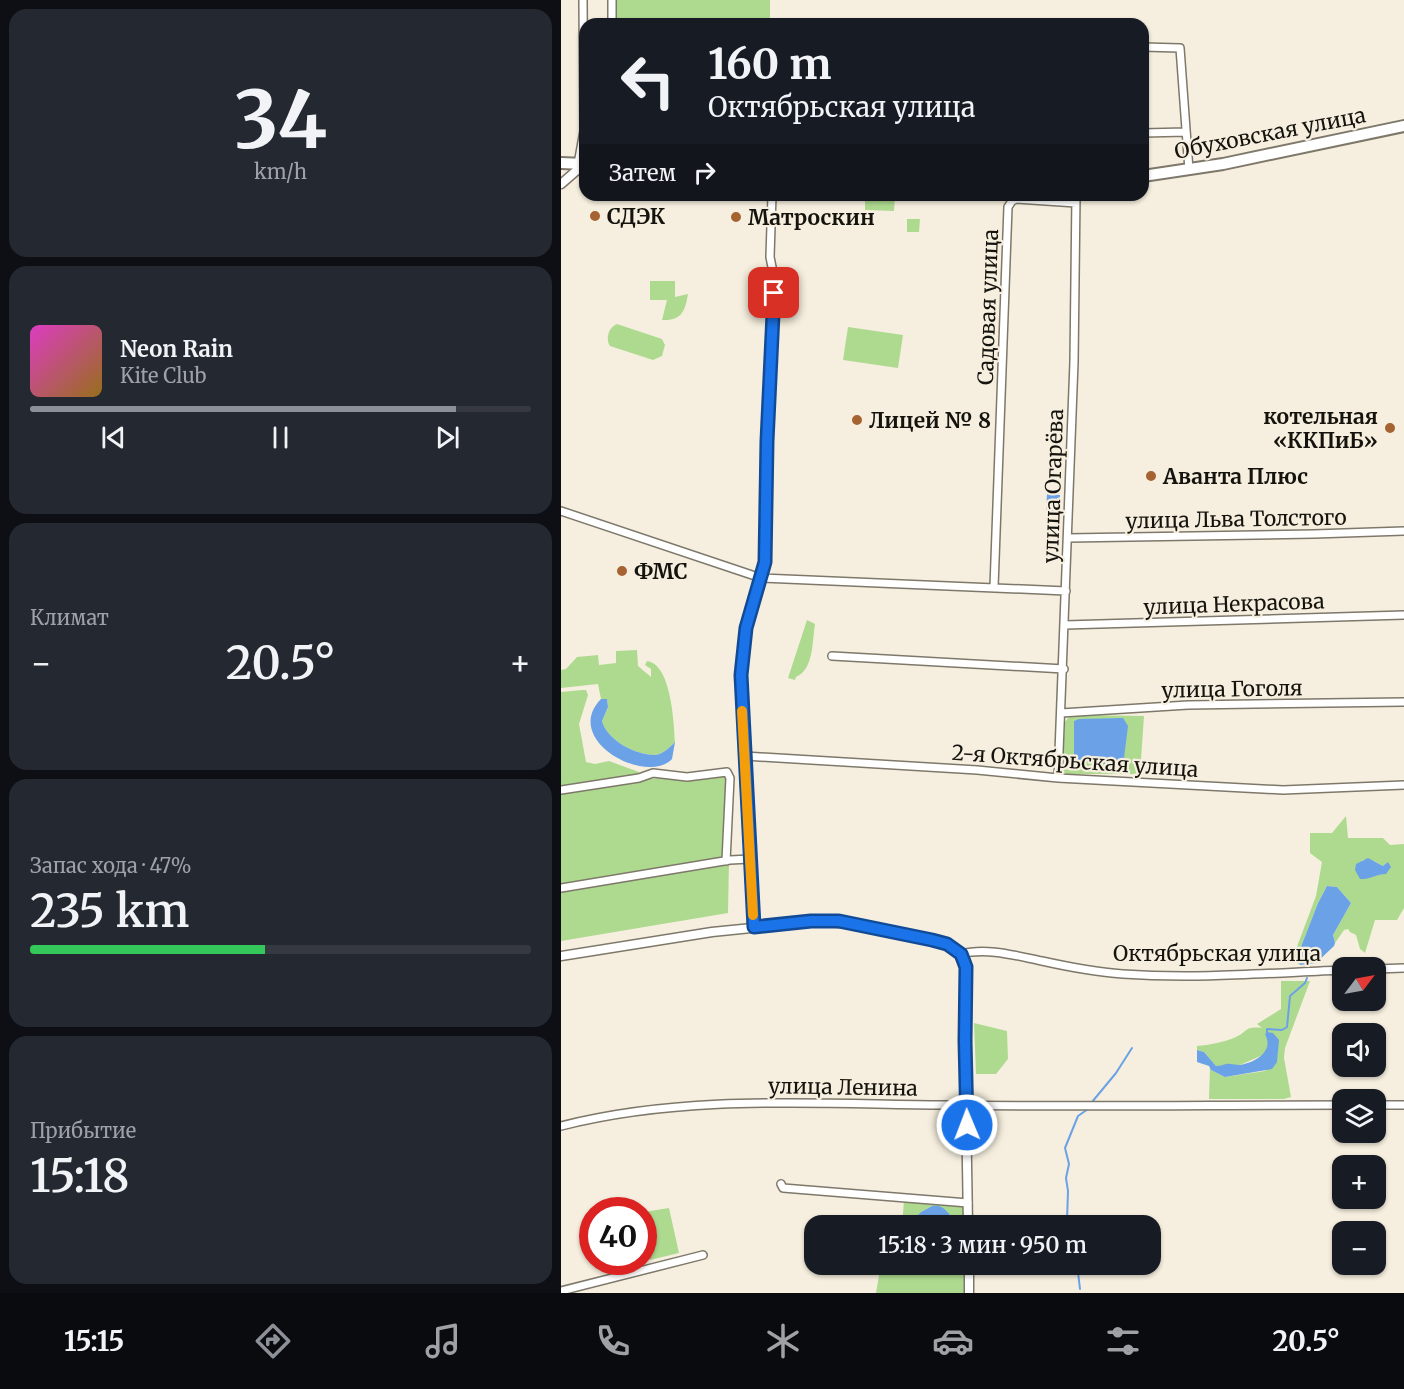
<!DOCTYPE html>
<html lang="ru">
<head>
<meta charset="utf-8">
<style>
  body { margin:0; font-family:Merriweather,serif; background:#242831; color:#f1f3f6; height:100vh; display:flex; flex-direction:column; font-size:22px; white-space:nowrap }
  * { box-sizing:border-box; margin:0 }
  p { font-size:20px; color:#9ea1a6 }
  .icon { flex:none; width:33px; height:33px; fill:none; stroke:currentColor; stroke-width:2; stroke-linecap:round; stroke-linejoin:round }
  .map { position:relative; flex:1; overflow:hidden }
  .panel { display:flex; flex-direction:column; gap:9px; padding:9px; background:#0d0f14; width:561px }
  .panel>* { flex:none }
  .guide { position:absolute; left:18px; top:18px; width:570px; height:183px; border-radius:18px; box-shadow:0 2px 4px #0004; background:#171b24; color:#f1f3f6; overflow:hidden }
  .needle { width:39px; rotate:58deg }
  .buttons { position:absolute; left:771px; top:957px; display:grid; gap:12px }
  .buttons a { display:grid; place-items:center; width:54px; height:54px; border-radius:12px; background:#171b24; box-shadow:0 2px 4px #0004; font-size:30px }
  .speed { position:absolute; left:18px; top:1197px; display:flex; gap:12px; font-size:30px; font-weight:700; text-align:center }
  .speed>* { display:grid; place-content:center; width:78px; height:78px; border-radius:50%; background:#171b24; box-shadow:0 2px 4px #0004; line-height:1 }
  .speed .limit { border:9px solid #d22; background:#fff; color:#111 }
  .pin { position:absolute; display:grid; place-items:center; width:51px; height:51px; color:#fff; margin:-26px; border-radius:12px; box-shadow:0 3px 9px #0006 }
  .me { position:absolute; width:66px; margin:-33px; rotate:359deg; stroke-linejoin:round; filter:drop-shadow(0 0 4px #0008) }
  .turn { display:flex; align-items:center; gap:21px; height:126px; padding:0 30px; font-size:27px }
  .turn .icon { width:78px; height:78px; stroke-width:2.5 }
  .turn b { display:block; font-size:42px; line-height:51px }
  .then { display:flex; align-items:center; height:57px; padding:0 30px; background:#0003; gap:12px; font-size:22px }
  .big { font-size:45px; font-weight:600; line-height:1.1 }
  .panel .tile { flex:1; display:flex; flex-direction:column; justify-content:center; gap:9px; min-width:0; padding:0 21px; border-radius:18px; background:#242831 }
  .panel .dial { align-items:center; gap:0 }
  .dial b { font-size:78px; line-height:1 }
  .song { display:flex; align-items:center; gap:18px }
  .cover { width:72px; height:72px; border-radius:9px; background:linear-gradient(135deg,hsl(310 70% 55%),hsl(40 70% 35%)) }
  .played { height:6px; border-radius:3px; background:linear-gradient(90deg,#8c9099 85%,#363941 85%) }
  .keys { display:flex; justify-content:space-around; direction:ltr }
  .heat { display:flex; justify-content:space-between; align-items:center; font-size:33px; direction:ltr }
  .charge { height:9px; border-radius:4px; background:linear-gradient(90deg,#34c759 47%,#363941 0) }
  .trip { position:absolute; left:243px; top:1215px; width:357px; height:60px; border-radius:18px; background:#171b24; box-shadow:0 2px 4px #0004; font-weight:600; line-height:60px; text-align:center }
  .dock { display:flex; height:96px; justify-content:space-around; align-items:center; background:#090b0e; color:#9ea1a6 }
  .dock .icon { width:42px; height:42px }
  .dock .selected { color:#8c9099 }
  .dock b { font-size:27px; color:#f1f3f6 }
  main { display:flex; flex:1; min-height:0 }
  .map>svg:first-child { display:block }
</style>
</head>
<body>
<main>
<section class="panel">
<div class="tile dial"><b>34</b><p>km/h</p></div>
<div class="tile">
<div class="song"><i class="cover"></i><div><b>Neon Rain</b><p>Kite Club</p></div></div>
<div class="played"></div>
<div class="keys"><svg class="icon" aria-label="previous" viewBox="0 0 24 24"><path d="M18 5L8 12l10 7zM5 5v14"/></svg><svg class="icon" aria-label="pause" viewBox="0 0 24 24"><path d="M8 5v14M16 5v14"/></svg><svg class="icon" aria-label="next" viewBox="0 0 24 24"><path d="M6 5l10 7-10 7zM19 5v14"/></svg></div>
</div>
<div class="tile"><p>Климат</p>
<div class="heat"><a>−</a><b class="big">20.5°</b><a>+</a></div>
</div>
<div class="tile"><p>Запас хода · 47%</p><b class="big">235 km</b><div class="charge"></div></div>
<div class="tile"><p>Прибытие</p><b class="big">15:18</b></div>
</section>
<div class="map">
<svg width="843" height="1293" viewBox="0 0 843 1293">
  <rect width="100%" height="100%" fill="#f6efdf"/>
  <!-- green -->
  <path fill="#aeda90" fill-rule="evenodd" d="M55 0H209V24L192 19 169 24H54Z
    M304 195H334L333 211 304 210Z
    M346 219H359L358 232H346Z
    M89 281H114V297L127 294C124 311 121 321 101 320L106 300H89Z
    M56 324 101 339 104 345 101 356 92 360 49 346C44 338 48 327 56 324Z
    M287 327 342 335 337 368 282 360Z
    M246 620 254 624C251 642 253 669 235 677L234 680 227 678Z
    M76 650 77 666 90 677V669L84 665 86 661C110 664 113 722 114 742 108 748 102 754 94 755 74 755 46 740 41 721L47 707 46 699H40L37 684 0 688V670L5 669 16 657 37 655 38 665 55 663V651Z
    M21 690H25L27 695 18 724 25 762 34 764 48 761 78 772V775L0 788V692Z
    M516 715 583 716 579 774H504L501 769 504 722 507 718ZM512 758H563L552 764Z
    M157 774 165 775 167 779 163 859 0 885V793L96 778 128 780Z
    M785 816 787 838H822L829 845 843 844V908L836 920H814L804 953 799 949 795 935 789 932 787 929 783 930 774 943 772 935 790 903 776 887 766 886 757 903 736 957 739 965 731 960 755 896 761 862 749 853V833H771ZM801 860 813 861 822 866 825 864 822 874 814 875Z
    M168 862 167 913 0 941V891L133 870Z
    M720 981H749L724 1048 723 1058 730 1097 723 1099H648L649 1067 650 1070 664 1077 704 1071 717 1054 704 1034 708 1042 704 1054 679 1065 655 1066 643 1052 636 1050V1046C648 1045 664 1042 675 1037 687 1032 683 1026 701 1028L696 1024 720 1009Z
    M413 1023 446 1031 447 1059 435 1074H415Z
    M343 1200 403 1205V1225H386L389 1215 371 1206 360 1212 346 1225 341 1226Z
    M108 1208 118 1253 89 1260 83 1239V1212Z
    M320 1264 403 1265 404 1293H315Z"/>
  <!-- water -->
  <path fill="#6ba1e6" d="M486 494 499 495 498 514H485Z
    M40 699H46L47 707 41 721C46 740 74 755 94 755 102 754 108 748 114 742L111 759C86 786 0 740 40 699Z
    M562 718 567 726 563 758C550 769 528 761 513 760V721L518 719Z
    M807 858 822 866 827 862 830 867 825 874C816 874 808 880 799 879L794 870 795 864Z
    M766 886 776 887 790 903 772 935 774 943 773 946 755 963 739 965 736 957 757 903Z
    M706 1032 712 1033 718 1040 716 1062 711 1069 664 1077 650 1070 648 1066 636 1062V1050L643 1052 655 1066C659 1066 661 1065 665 1064 669 1063 674 1065 679 1065 696 1062 713 1051 704 1034Z
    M371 1206C380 1205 383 1208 389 1215L386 1225H346L360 1212Z"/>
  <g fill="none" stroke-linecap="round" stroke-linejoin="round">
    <!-- stream -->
    <path stroke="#6ba1e6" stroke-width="2" d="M706 1032V1029L721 1030 726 1027 729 996 744 983 746 978
      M531 1102 555 1073 571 1048
      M509 1226 506 1220 507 1191 505 1178 508 1164 504 1148 517 1116 527 1109
      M516 1264 519 1289"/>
    <!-- minor casing -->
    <g stroke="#7e786a" stroke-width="10">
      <path id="minor" d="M51 0V24
        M582 47 619 48 628 170
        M582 133 625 132
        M17 164 23 131 22 0
        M0 511 200 578 505 591
        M507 538 753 534 843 531
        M433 587 447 207 451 201 455 199 515 203
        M504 625 843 615
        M271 656 503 669
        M500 713 627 705 843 702
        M184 756 416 770 497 778 722 790 843 785
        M497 778 513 362 515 195
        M0 790 78 778 92 773 126 777 166 772 169 778 165 861
        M0 888 169 860 189 859
        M193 927 180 675 185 628 204 567 205 549 206 441 213 277 209 257 211 195
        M400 954C426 947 456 956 481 961 508 967 535 972 562 974 635 979 709 973 782 970
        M814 969 843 968
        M814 1105H843
        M0 1126C125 1094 256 1104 383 1105 516 1107 649 1105 782 1105
        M220 1184 222 1188 407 1203
        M0 1291 142 1255"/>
    </g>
    <!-- tertiary casing -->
    <g stroke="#7e786a" stroke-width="11">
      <path id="tertiary" d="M0 184 23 164
        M0 956 151 932 261 921 313 927 371 940 394 949 400 954 405 967 404 1041 407 1226
        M408 1264V1293"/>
    </g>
    <!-- primary casing -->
    <g stroke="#7e786a" stroke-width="14">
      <path id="primary" d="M0 163 24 164
        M582 176 662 164 843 126"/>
    </g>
    <!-- minor -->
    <use href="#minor" stroke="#fff" stroke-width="7"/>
    <!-- tertiary -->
    <use href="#tertiary" stroke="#fff" stroke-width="8"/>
    <!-- primary -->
    <use href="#primary" stroke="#fff" stroke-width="10"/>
  </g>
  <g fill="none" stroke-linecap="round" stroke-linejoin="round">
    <!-- route casing -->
    <g stroke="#114b97" stroke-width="15">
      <path id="route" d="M213 293 206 441 204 562 185 628 180 675 193 927 250 921H278L371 940 386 944 400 954 405 967 404 1041 406 1125"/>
    </g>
    <!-- route -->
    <use href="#route" stroke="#1a73e8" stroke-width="10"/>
    <!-- slow -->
    <path stroke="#f59e0b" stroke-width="10" d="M181 711 192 915"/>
  </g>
  <!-- markers -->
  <g fill="#a56331" stroke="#f6efdf" stroke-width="2">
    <circle cx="34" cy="216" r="6"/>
    <circle cx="175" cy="217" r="6"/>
    <circle cx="296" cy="420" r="6"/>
    <circle cx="829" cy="428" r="6"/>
    <circle cx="590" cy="476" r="6"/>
    <circle cx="61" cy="571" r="6"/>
  </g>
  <g text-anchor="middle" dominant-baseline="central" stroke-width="4.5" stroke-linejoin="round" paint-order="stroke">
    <!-- street labels -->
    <g font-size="21" fill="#15130d" stroke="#f6efdf">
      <text transform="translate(709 133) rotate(-11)">Обуховская улица</text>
      <text transform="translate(427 307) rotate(-88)">Садовая улица</text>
      <text transform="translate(492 486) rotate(-88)">улица Огарёва</text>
      <text transform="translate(675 519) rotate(-1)">улица Льва Толстого</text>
      <text transform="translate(673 604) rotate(-2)">улица Некрасова</text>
      <text transform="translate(671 689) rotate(-1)">улица Гоголя</text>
      <text transform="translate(514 761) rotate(4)">2-я Октябрьская улица</text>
      <text x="656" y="953">Октябрьская улица</text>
      <text transform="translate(282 1087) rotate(1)">улица Ленина</text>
    </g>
    <!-- poi labels -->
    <g font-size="21" font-weight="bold" fill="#15130d" stroke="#f6efdf" text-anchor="start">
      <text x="46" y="216">СДЭК</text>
      <text x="187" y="217">Матроскин</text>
      <text x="817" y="416" text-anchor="end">котельная<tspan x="817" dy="24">«ККПиБ»</tspan></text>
      <text x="308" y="420">Лицей № 8</text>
      <text x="602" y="476">Аванта Плюс</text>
      <text x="73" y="571">ФМС</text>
    </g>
  </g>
</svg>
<div class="buttons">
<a><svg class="needle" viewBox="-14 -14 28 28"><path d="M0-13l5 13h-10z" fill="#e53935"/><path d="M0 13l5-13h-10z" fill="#9ea1a6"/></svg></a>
<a><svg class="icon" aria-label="sound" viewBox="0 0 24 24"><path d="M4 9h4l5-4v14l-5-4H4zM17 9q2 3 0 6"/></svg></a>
<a><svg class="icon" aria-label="layers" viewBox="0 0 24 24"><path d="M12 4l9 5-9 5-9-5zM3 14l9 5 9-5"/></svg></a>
<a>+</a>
<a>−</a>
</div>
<div class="speed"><div class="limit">40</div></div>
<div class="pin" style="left:213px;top:293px;background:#d93025"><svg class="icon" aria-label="arrive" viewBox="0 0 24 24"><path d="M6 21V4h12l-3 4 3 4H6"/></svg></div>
<svg class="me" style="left:406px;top:1125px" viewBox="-20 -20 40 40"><circle r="17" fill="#1a73e8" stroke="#fff" stroke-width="3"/><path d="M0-11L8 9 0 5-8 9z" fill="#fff"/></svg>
<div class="trip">15:18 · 3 мин · 950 m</div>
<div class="guide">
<div class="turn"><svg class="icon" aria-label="left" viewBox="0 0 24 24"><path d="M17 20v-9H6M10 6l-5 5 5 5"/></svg><div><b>160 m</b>Октябрьская улица</div></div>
<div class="then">Затем<svg class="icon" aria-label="right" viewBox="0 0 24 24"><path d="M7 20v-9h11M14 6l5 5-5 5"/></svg></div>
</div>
</div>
</main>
<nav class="dock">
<b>15:15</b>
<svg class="icon selected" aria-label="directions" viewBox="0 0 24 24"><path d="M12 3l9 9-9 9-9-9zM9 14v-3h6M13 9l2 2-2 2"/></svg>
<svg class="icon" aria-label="music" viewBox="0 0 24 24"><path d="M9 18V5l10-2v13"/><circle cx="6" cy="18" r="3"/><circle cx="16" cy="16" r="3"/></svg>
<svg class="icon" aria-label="phone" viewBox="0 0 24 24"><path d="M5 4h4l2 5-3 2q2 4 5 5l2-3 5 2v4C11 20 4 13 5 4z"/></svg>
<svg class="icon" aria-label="climate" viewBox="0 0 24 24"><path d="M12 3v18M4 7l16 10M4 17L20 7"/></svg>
<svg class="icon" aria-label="car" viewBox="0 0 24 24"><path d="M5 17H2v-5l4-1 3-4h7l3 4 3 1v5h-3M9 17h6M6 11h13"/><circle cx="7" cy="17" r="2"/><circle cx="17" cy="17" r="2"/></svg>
<svg class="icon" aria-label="filters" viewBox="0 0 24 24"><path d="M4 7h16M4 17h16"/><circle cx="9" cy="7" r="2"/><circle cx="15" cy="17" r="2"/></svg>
<b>20.5°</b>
</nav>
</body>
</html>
